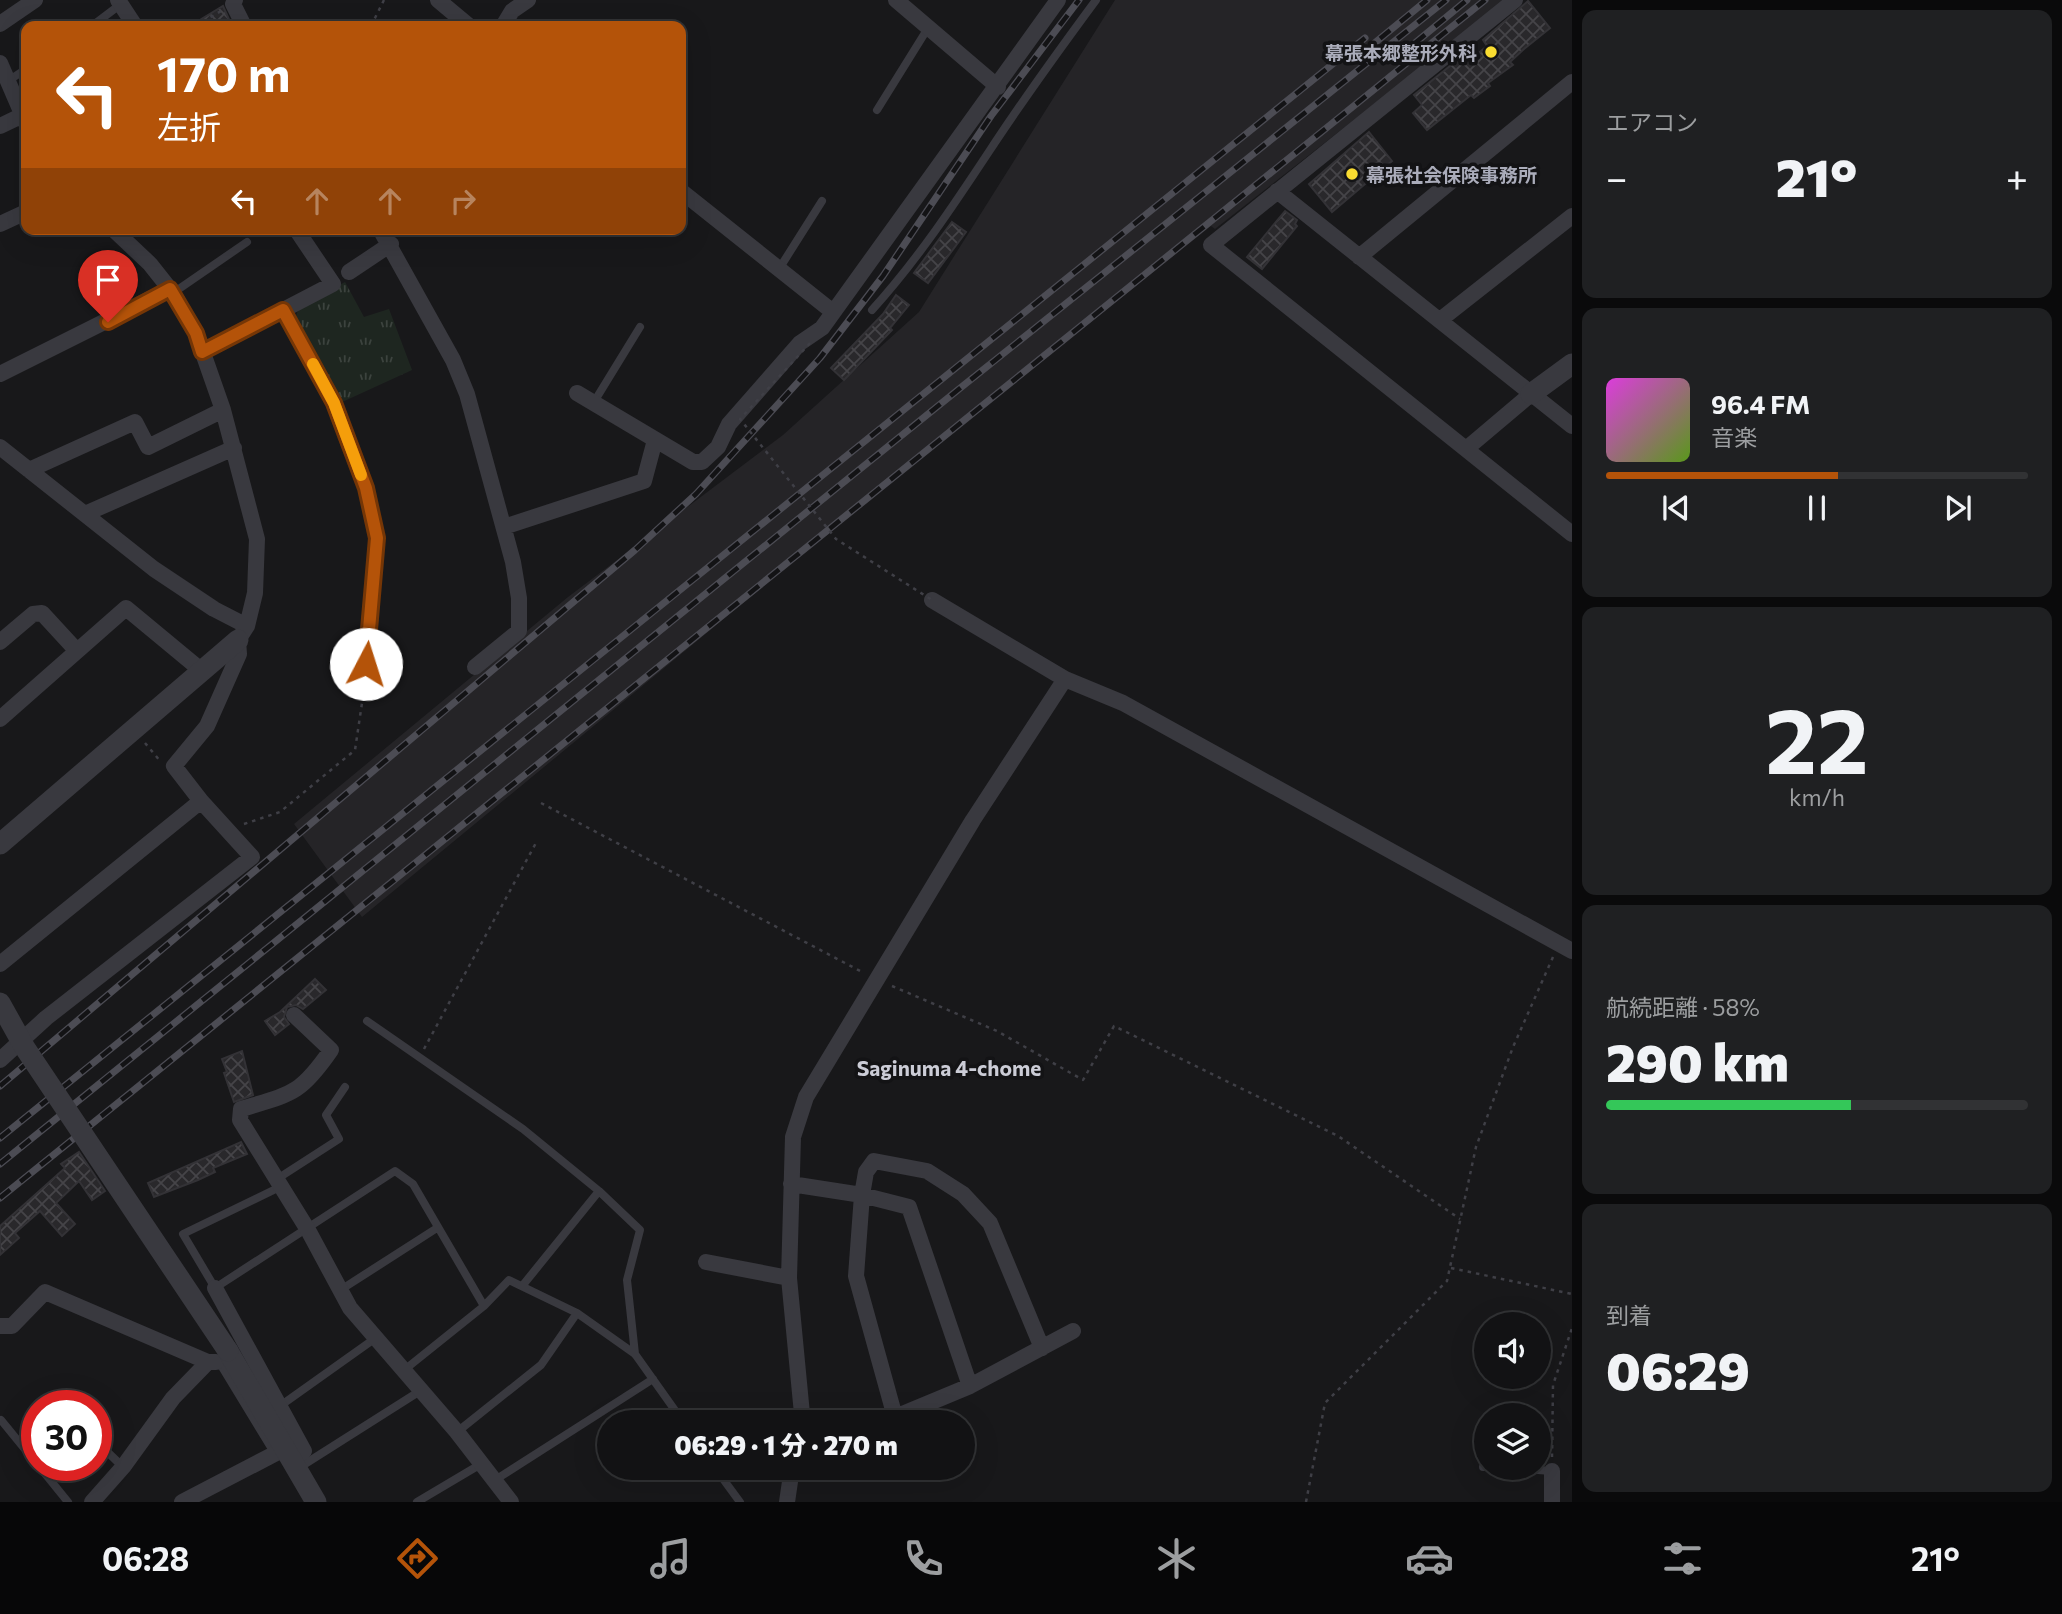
<!DOCTYPE html>
<html lang="ja">
<head>
<meta charset="utf-8">
<style>
  body { margin:0; font-family:Commissioner,"Noto Sans JP",sans-serif; background:#1f2022; color:#f1f3f6; height:100vh; display:flex; flex-direction:column; font-size:26px; white-space:nowrap }
  * { box-sizing:border-box; margin:0 }
  p { font-size:23px; color:#9c9ea0 }
  .icon { flex:none; width:38px; height:38px; fill:none; stroke:currentColor; stroke-width:2; stroke-linecap:round; stroke-linejoin:round }
  .map { position:relative; flex:1; overflow:hidden }
  .panel { display:flex; flex-direction:column; gap:10px; padding:10px; background:#0a0a0b; width:490px }
  .panel>* { flex:none }
  .guide { position:absolute; left:21px; top:21px; width:665px; height:214px; border-radius:14px; box-shadow:0 7px 28px #0002,0 0 0 2px #313234; background:#b45309; color:#fff; overflow:hidden }
  .tools { position:absolute; left:1474px; top:1312px; display:grid; gap:14px }
  .tools a { display:grid; place-items:center; width:77px; height:77px; border-radius:50%; background:#121214; box-shadow:0 7px 28px #0002,0 0 0 2px #313234; font-size:35px }
  .speed { position:absolute; left:21px; top:1390px; display:flex; gap:14px; font-size:35px; font-weight:700; text-align:center }
  .speed>* { display:grid; place-content:center; width:91px; height:91px; border-radius:50%; background:#121214; box-shadow:0 7px 28px #0002,0 0 0 2px #313234; line-height:1 }
  .speed .limit { border:10px solid #d22; background:#fff; color:#111 }
  .pin { position:absolute; display:grid; place-items:center; width:60px; height:60px; color:#fff; margin:-72px -30px; border-radius:50% 50% 50% 0; rotate:-45deg; box-shadow:0 0 7px #0007 }
  .pin .icon { rotate:45deg }
  .me { position:absolute; width:77px; margin:-38px; rotate:5deg; stroke-linejoin:round; filter:drop-shadow(0 0 5px #0008) }
  .turn { display:flex; align-items:center; gap:24px; height:147px; padding:0 21px; font-size:32px }
  .turn .icon { width:91px; height:91px; stroke-width:2.5 }
  .turn b { display:block; font-size:49px; line-height:60px }
  .lanes { display:flex; align-items:center; height:66px; padding:0 21px; background:#0003; justify-content:center; gap:35px; direction:ltr }
  .lanes .off { opacity:.35 }
  .big { font-size:52px; font-weight:800; line-height:1.1 }
  .panel .tile { flex:1; display:flex; flex-direction:column; justify-content:center; gap:10px; min-width:0; padding:0 24px; border-radius:14px; background:#1f2022 }
  .panel .dial { align-items:center; gap:0 }
  .dial b { font-size:91px; line-height:1 }
  .song { display:flex; align-items:center; gap:21px }
  .cover { width:84px; height:84px; border-radius:10px; background:linear-gradient(135deg,hsl(300 70% 55%),hsl(90 70% 35%)) }
  .played { height:7px; border-radius:4px; background:linear-gradient(90deg,#b45309 55%,#313234 55%) }
  .keys { display:flex; justify-content:space-around; direction:ltr }
  .heat { display:flex; justify-content:space-between; align-items:center; font-size:38px; direction:ltr }
  .charge { height:10px; border-radius:5px; background:linear-gradient(90deg,#34c759 58%,#313234 0) }
  .trip { position:absolute; left:597px; top:1410px; width:378px; height:70px; border-radius:35px; background:#121214; box-shadow:0 7px 28px #0002,0 0 0 2px #313234; font-weight:800; line-height:70px; text-align:center }
  .tab-bar { display:flex; height:112px; justify-content:space-around; align-items:center; background:#070708; color:#9c9ea0 }
  .tab-bar .icon { width:49px; height:49px }
  .tab-bar .selected { color:#b45309 }
  .tab-bar b { font-size:32px; color:#f1f3f6 }
  main { display:flex; flex:1; min-height:0 }
  .map>svg:first-child { display:block }
</style>
</head>
<body>
<main>
<div class="map">
<svg width="1572" height="1502" viewBox="0 0 1572 1502">
  <defs>
    <pattern id="grass-tufts" width="24" height="20" patternUnits="userSpaceOnUse" patternTransform="scale(1.75)"><rect width="24" height="20" fill="#1e2620"/><path d="M3 7l-1-3M5 7V3M7 7l1-3M15 17l-1-3M17 17v-4M19 17l1-3" fill="none" stroke="#3c433e"/></pattern>
    <pattern id="building-cross-hatch" width="8" height="8" patternUnits="userSpaceOnUse" patternTransform="scale(1.75)"><rect width="8" height="8" fill="#29282b"/><path d="M0 0l8 8M0 8l8-8" fill="none" stroke="#454448"/></pattern>
  </defs>
  <rect width="100%" height="100%" fill="#18181a"/>
  <!-- built -->
  <path fill="#252427" d="M1115 0H1507L1215 229 1211 226 840 523 362 917 294 824 568 597 783 435 919 312Z"/>
  <!-- grass -->
  <path fill="url(#grass-tufts)" d="M345 282 364 317 389 309 412 370 340 403 296 316 299 308Z"/>
  <!-- building -->
  <path fill="url(#building-cross-hatch)" stroke="#333236" stroke-width="2" d="M1528 1 1550 28 1524 49 1510 62 1513 65 1488 83 1490 86 1474 98 1471 95 1427 130 1413 113 1422 105 1414 95 1465 54 1470 60 1487 46 1483 40Z
    M223 6 232 26H190Z
    M1369 132 1392 161 1332 212 1309 184Z
    M1285 211 1297 220 1295 224 1297 226 1262 269 1247 257Z
    M952 222 966 232 928 283 914 273Z
    M896 295 909 305 890 328 892 330 844 380 831 368 883 314Z
    M315 979 326 990 303 1009 296 1005 287 1007 284 1017 289 1024 275 1035 265 1021 280 1012Z
    M242 1051 253 1095 234 1102 224 1073 227 1072 222 1059Z
    M241 1142 247 1154 213 1168 215 1172 198 1180 154 1197 148 1183Z
    M79 1152 105 1191 92 1200 79 1181 56 1203 75 1224 62 1236 40 1211 15 1233 19 1238 0 1255V1226L65 1168 61 1164Z"/>
  <g fill="none" stroke-linecap="round" stroke-linejoin="round">
    <!-- path -->
    <path stroke="#3f3f46" stroke-width="2.5" stroke-dasharray="3.5 5" stroke-linecap="butt" d="M196 26 221 11
      M371 26 384 0
      M145 743 161 762
      M541 803 864 973
      M244 824 280 812 355 750 362 703
      M892 986 997 1031 1083 1080 1114 1026 1338 1136 1460 1219
      M424 1049 537 841
      M1451 1268 1572 1294
      M1552 1457 1553 1385 1572 1328
      M1306 1502 1325 1403 1447 1281 1476 1147 1513 1047 1553 957"/>
    <!-- service -->
    <path stroke="#39393f" stroke-width="8" d="M92 26 121 4
      M628 26 629 24
      M8 81 26 69
      M877 110 928 28
      M779 269 822 201
      M173 293 247 242
      M872 310C920 257 957 200 996 141 1028 93 1062 46 1096 0
      M594 402 640 327
      M367 1021 523 1129 599 1191 640 1230 627 1280 635 1354
      M277 1179 339 1139 326 1115 345 1087
      M282 1186 183 1234 215 1288 395 1171 413 1184 484 1306
      M523 1285 599 1191
      M342 1289 437 1228
      M219 1362 275 1454
      M403 1371 484 1306 509 1280 577 1313 635 1354 684 1423
      M280 1406 377 1337
      M1 1420 37 1464
      M457 1432 541 1365 577 1313
      M96 1441 123 1467
      M38 1465 68 1502
      M1483 1467H1486
      M715 1468 740 1502
      M1511 1468 1552 1471
      M297 1469 420 1391
      M495 1480 653 1379
      M417 1502 481 1464"/>
    <!-- minor -->
    <path stroke="#39393f" stroke-width="16" d="M118 0 135 26
      M235 0 233 4 244 26
      M438 0 469 26
      M896 0 998 87
      M1515 0 1211 245 1572 534
      M0 24 35 0
      M503 26 512 11 528 0
      M0 63 26 123
      M0 126 23 115
      M681 191 833 312
      M1277 191 1572 426
      M0 224 26 212
      M380 229 453 360 467 394 513 562 519 598V631L475 667
      M1359 257 1572 82
      M349 272 391 244
      M283 310 334 403 366 488 377 538 363 689
      M1440 320 1572 216
      M203 352 333 284 296 229
      M0 374 170 289
      M577 393 693 462H702L718 447 729 424 800 343 822 328 1058 0
      M0 447 154 569 214 609 247 626
      M1466 449 1531 394
      M29 470 135 422 148 447 223 410
      M87 513 234 448
      M504 527 644 481 655 440
      M932 600 1065 679 1123 703 1572 951
      M0 642 33 614 42 613 77 651
      M0 719 126 608 202 671
      M0 964 201 801
      M294 1015 331 1050C300 1095 291 1094 241 1109L240 1120 308 1230 350 1308 457 1432 511 1502
      M0 1060 46 1018 252 857 201 801 174 766 207 726 239 654 238 640 247 626 255 593 257 539 223 410 196 333 173 293 150 264 113 229
      M791 1184 862 1195 909 1207 970 1386
      M706 1262 789 1278
      M215 1288 304 1451 292 1460
      M0 1326H12L45 1292 208 1362
      M895 1417 856 1276 862 1195 866 1172 874 1161 927 1171 963 1194 990 1223 1042 1348
      M800 1423 802 1414 789 1278 793 1137 806 1097 973 820 1065 679
      M881 1423 970 1386 1073 1331
      M1552 1471V1502
      M92 1502 123 1467 173 1398 208 1362H216
      M182 1502 286 1448
      M787 1502 792 1468"/>
    <!-- tertiary -->
    <path stroke="#39393f" stroke-width="21" d="M1531 394 1572 364
      M0 844 238 640
      M228 1351 316 1502"/>
    <!-- rail casing -->
    <g stroke="#4c4c54" stroke-width="7">
      <path id="rail" d="M1415 43 1467 0
        M1360 55 1427 0
        M0 1086 635 550 696 494 820 358 883 276 991 116 1079 0
        M0 1138 1365 38
        M0 1164 964 385 1446 0
        M0 1198 1485 0"/>
    </g>
    <!-- rail -->
    <use href="#rail" stroke="#131315" stroke-width="4.5" stroke-dasharray="13" stroke-linecap="butt"/>
    <!-- path-bridge -->
    <path stroke="#3f3f46" stroke-width="2.5" stroke-dasharray="3.5 5" stroke-linecap="butt" d="M810 343 740 419 836 539 932 600"/>
    <!-- tertiary-bridge -->
    <path stroke="#39393f" stroke-width="21" d="M0 1003 25 1048 228 1351"/>
  </g>
  <g fill="none" stroke-linecap="round" stroke-linejoin="round">
    <!-- route casing -->
    <g stroke="#753606" stroke-width="18">
      <path id="route" d="M108 322 170 289 196 333 202 352 283 310 334 403 366 488 377 538 366 664"/>
    </g>
    <!-- route -->
    <use href="#route" stroke="#b45309" stroke-width="12"/>
    <!-- slow -->
    <path stroke="#f59e0b" stroke-width="12" d="M313 364 334 403 361 475"/>
  </g>
  <!-- markers -->
  <g fill="#f9dc31" stroke="#131315" stroke-width="2.5">
    <circle cx="1491" cy="52" r="7"/>
    <circle cx="1352" cy="174" r="7"/>
  </g>
  <g text-anchor="middle" dominant-baseline="central" stroke-width="7" stroke-linejoin="round" paint-order="stroke">
    <!-- poi labels -->
    <g font-size="19" font-weight="bold" fill="#aaacba" stroke="#131315" text-anchor="end">
      <text x="1477" y="52">幕張本郷整形外科</text>
      <text x="1366" y="174" text-anchor="start">幕張社会保険事務所</text>
    </g>
    <!-- neighbourhood labels -->
    <g font-size="21" font-weight="bold" fill="#cbccd6" stroke="#131315">
      <text x="949" y="1067">Saginuma 4-chome</text>
    </g>
  </g>
</svg>
<div class="tools">
<a><svg class="icon" aria-label="sound" viewBox="0 0 24 24"><path d="M4 9h4l5-4v14l-5-4H4zM17 9q2 3 0 6"/></svg></a>
<a><svg class="icon" aria-label="layers" viewBox="0 0 24 24"><path d="M12 4l9 5-9 5-9-5zM3 14l9 5 9-5"/></svg></a>
</div>
<div class="speed"><div class="limit">30</div></div>
<div class="pin" style="left:108px;top:322px;background:#d93025"><svg class="icon" aria-label="arrive" viewBox="0 0 24 24"><path d="M6 21V4h12l-3 4 3 4H6"/></svg></div>
<svg class="me" style="left:366px;top:664px" viewBox="-20 -20 40 40"><circle r="19" fill="#fff"/><path d="M0-13L10 11 0 6-10 11z" fill="#b45309"/></svg>
<div class="trip">06:29 · 1 分 · 270 m</div>
<div class="guide">
<div class="turn"><svg class="icon" aria-label="left" viewBox="0 0 24 24"><path d="M17 20v-9H6M10 6l-5 5 5 5"/></svg><div><b>170 m</b>左折</div></div>
<div class="lanes"><svg class="icon" aria-label="left" viewBox="0 0 24 24"><path d="M17 20v-9H6M10 6l-5 5 5 5"/></svg><svg class="icon off" aria-label="ahead" viewBox="0 0 24 24"><path d="M12 20V5M6 11l6-6 6 6"/></svg><svg class="icon off" aria-label="ahead" viewBox="0 0 24 24"><path d="M12 20V5M6 11l6-6 6 6"/></svg><svg class="icon off" aria-label="right" viewBox="0 0 24 24"><path d="M7 20v-9h11M14 6l5 5-5 5"/></svg></div>
</div>
</div>
<section class="panel">
<div class="tile"><p>エアコン</p>
<div class="heat"><a>−</a><b class="big">21°</b><a>+</a></div>
</div>
<div class="tile">
<div class="song"><i class="cover"></i><div><b>96.4 FM</b><p>音楽</p></div></div>
<div class="played"></div>
<div class="keys"><svg class="icon" aria-label="previous" viewBox="0 0 24 24"><path d="M18 5L8 12l10 7zM5 5v14"/></svg><svg class="icon" aria-label="pause" viewBox="0 0 24 24"><path d="M8 5v14M16 5v14"/></svg><svg class="icon" aria-label="next" viewBox="0 0 24 24"><path d="M6 5l10 7-10 7zM19 5v14"/></svg></div>
</div>
<div class="tile dial"><b>22</b><p>km/h</p></div>
<div class="tile"><p>航続距離 · 58%</p><b class="big">290 km</b><div class="charge"></div></div>
<div class="tile"><p>到着</p><b class="big">06:29</b></div>
</section>
</main>
<nav class="tab-bar">
<b>06:28</b>
<svg class="icon selected" aria-label="directions" viewBox="0 0 24 24"><path d="M12 3l9 9-9 9-9-9zM9 14v-3h6M13 9l2 2-2 2"/></svg>
<svg class="icon" aria-label="music" viewBox="0 0 24 24"><path d="M9 18V5l10-2v13"/><circle cx="6" cy="18" r="3"/><circle cx="16" cy="16" r="3"/></svg>
<svg class="icon" aria-label="phone" viewBox="0 0 24 24"><path d="M5 4h4l2 5-3 2q2 4 5 5l2-3 5 2v4C11 20 4 13 5 4z"/></svg>
<svg class="icon" aria-label="climate" viewBox="0 0 24 24"><path d="M12 3v18M4 7l16 10M4 17L20 7"/></svg>
<svg class="icon" aria-label="car" viewBox="0 0 24 24"><path d="M5 17H2v-5l4-1 3-4h7l3 4 3 1v5h-3M9 17h6M6 11h13"/><circle cx="7" cy="17" r="2"/><circle cx="17" cy="17" r="2"/></svg>
<svg class="icon" aria-label="filters" viewBox="0 0 24 24"><path d="M4 7h16M4 17h16"/><circle cx="9" cy="7" r="2"/><circle cx="15" cy="17" r="2"/></svg>
<b>21°</b>
</nav>
</body>
</html>
